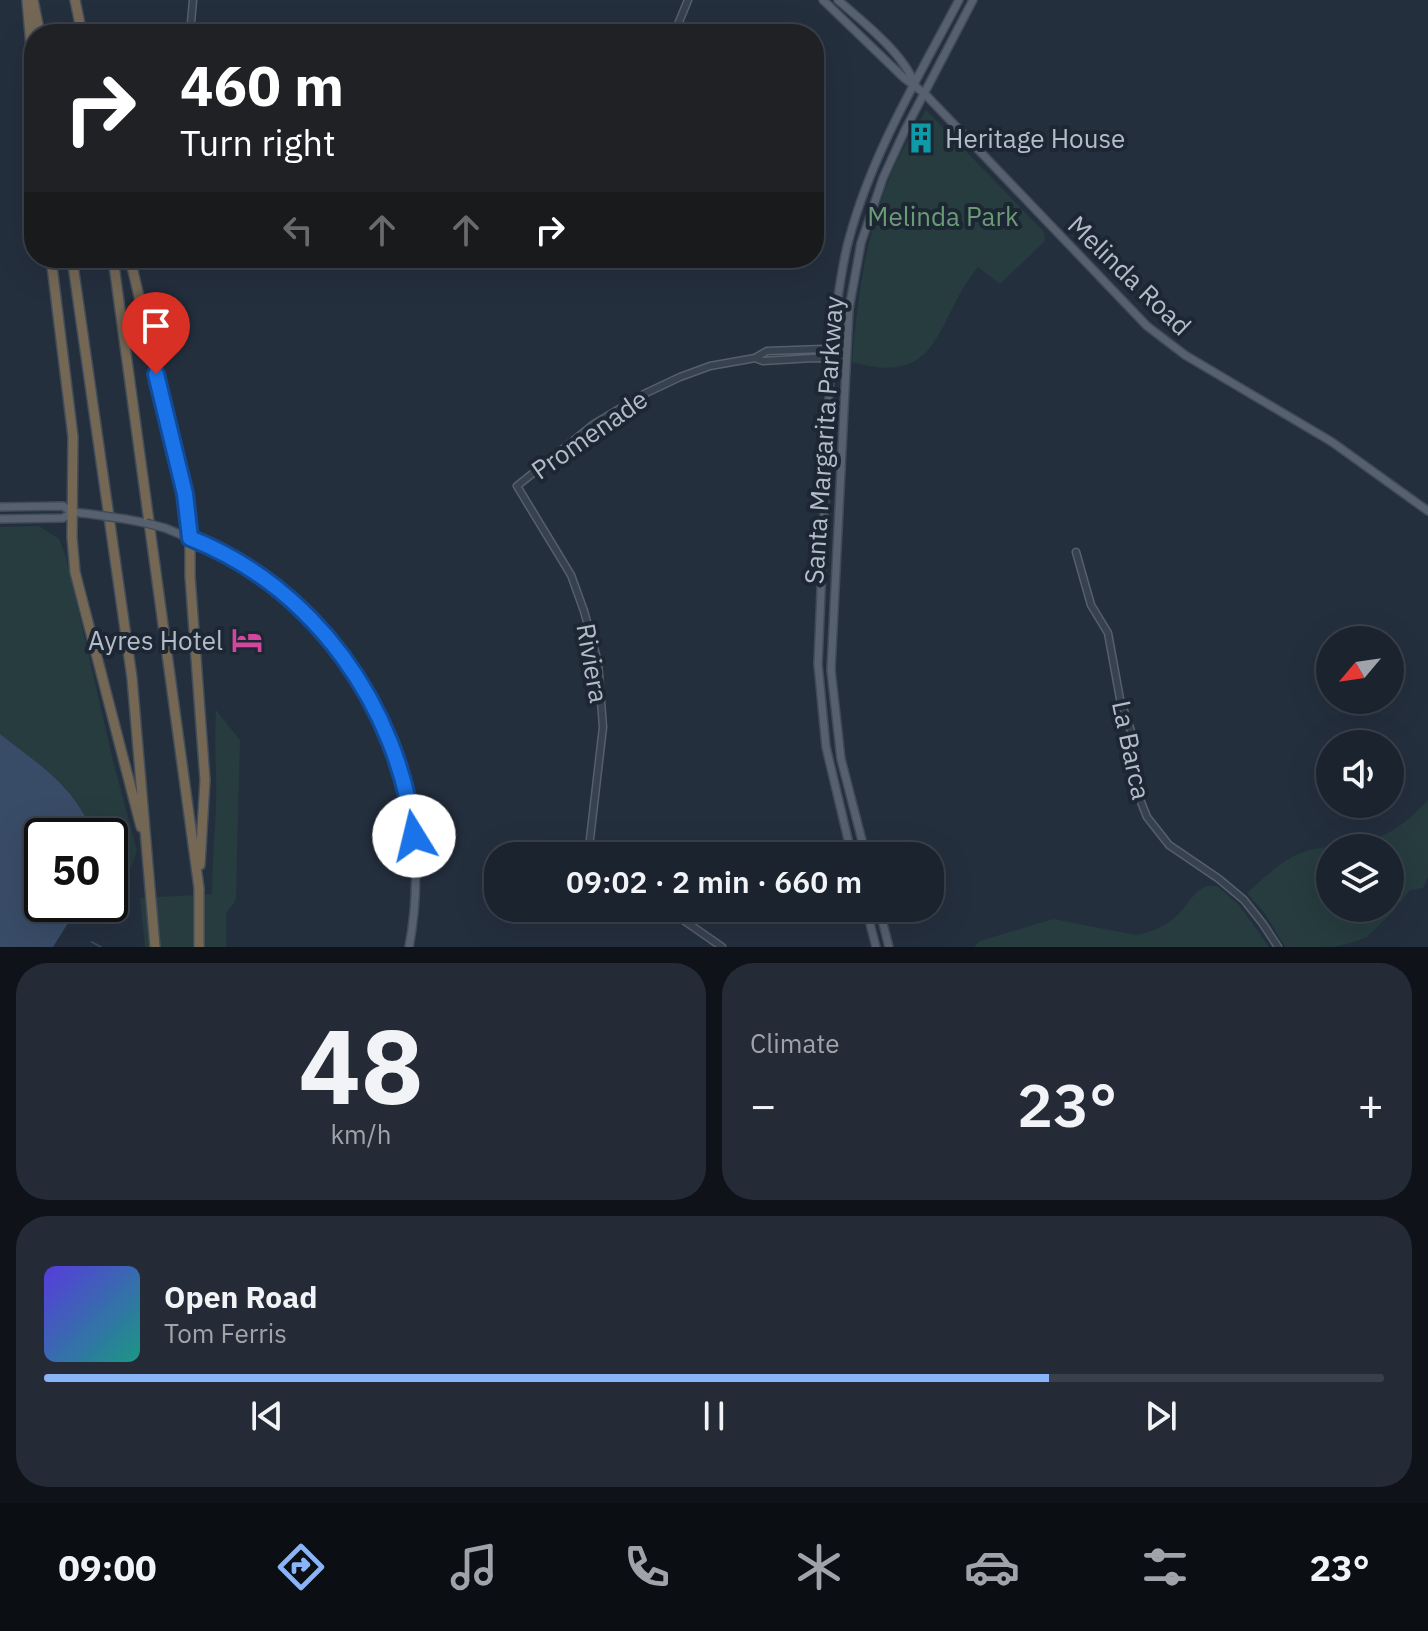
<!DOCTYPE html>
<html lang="en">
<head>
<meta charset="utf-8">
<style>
  body { margin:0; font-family:"IBM Plex Sans",sans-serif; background:#242b36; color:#f1f3f6; height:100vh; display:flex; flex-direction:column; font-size:30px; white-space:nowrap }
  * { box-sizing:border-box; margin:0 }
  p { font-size:26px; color:#a0a4aa }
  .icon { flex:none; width:44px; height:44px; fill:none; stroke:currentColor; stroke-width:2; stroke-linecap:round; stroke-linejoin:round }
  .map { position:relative; height:947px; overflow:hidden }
  .side { display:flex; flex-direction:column; gap:16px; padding:16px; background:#0f1319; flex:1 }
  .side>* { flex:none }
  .hud { position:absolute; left:24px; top:24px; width:800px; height:244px; border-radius:32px; box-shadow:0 8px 32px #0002,0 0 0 2px #39404a; background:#202124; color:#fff; overflow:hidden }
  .needle { width:52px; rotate:241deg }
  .tools { position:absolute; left:1316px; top:626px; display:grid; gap:16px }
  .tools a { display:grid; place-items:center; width:88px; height:88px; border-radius:50%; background:#1b232e; box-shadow:0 8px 32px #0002,0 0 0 2px #39404a; font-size:40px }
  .speed { position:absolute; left:24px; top:818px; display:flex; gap:16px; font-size:40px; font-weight:700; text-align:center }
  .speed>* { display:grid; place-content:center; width:104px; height:104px; border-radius:50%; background:#1b232e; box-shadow:0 8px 32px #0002,0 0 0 2px #39404a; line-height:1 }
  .speed .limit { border:4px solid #111; border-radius:12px; background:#fff; color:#111 }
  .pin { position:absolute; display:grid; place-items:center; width:68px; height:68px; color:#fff; margin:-82px -34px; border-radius:50% 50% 50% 0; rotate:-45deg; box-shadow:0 0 8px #0007 }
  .pin .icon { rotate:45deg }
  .me { position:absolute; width:88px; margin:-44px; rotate:351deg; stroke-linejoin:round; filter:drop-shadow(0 0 6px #0008) }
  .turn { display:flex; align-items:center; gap:28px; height:168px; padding:0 24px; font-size:36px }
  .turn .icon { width:104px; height:104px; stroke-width:2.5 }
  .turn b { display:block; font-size:56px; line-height:68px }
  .lanes { display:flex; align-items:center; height:76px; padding:0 24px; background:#0003; justify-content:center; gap:40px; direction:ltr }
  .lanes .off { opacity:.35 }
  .big { font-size:60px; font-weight:600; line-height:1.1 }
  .side .widget { flex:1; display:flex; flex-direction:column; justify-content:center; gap:12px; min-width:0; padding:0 28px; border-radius:32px; background:#242b36 }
  .side .dial { align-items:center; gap:0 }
  .dial b { font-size:104px; line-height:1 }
  .song { display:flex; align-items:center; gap:24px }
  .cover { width:96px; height:96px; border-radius:12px; background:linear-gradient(135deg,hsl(250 70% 55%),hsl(170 70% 35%)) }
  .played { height:8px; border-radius:4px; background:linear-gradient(90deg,#8ab4f8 75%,#39404a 75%) }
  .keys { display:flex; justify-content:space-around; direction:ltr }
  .heat { display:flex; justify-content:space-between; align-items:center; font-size:44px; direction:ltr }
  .side .tiles { flex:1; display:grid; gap:16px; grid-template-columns:1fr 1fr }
  .widget:last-child { grid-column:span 2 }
  .trip { position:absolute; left:484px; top:842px; width:460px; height:80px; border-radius:32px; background:#1b232e; box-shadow:0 8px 32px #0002,0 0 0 2px #39404a; font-weight:600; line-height:80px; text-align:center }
  .dock { display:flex; height:128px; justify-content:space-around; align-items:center; background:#0b0e12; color:#a0a4aa }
  .dock .icon { width:56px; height:56px }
  .dock .current { color:#8ab4f8 }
  .dock b { font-size:36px; color:#f1f3f6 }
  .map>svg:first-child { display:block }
</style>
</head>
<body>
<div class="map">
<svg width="1428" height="947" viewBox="0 0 1428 947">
  <rect width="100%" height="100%" fill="#242f3e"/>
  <!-- green -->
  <path fill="#263c3f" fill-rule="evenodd" d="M926 110 1044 232 1045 241 1000 284 978 267C934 320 943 388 852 362 858 291 868 217 901 153 908 138 918 124 926 110Z
    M39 526 59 539 66 557 114 765 137 850 132 865 120 880 113 881 120 867 117 859 110 862V836H93C79 789 37 763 0 734V527Z
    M216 710 240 740 236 894 235 902 226 913V947H145L140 898 212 894C212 864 215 836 216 805 217 773 214 742 216 710Z
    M1428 800V877L1423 888 1410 890 1400 903 1399 894 1393 904 1395 910 1367 937 1351 943 1334 947H1285L1266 915 1247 893C1263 879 1280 861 1301 853 1319 846 1337 847 1356 844 1386 839 1408 822 1428 800ZM1330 848H1390V908H1330Z
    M1207 886H1217L1239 905 1269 947H974L980 941 1053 919 1136 935C1155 931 1170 925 1183 909 1191 899 1195 891 1207 886Z"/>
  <!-- water -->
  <path fill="#394c67" d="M0 734C37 763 79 789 93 836H42V904H80L53 947H0Z"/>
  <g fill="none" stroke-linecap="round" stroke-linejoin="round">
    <!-- stream -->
    <path stroke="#394c67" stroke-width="2" d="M92 942 101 947"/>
    <!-- minor casing -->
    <g stroke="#565f6c" stroke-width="9">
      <path id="minor" d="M190 34 193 0
        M674 34 688 0
        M755 358 763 361 813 358 845 359
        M1076 552 1091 605 1108 633 1120 699 1132 734 1139 797 1147 817 1169 845 1219 879 1244 900 1263 924 1278 947
        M588 856 603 727 598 662 584 611 571 575 517 486 594 424 644 394 680 377 710 366 755 358 767 351 823 349
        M666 908 722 947"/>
    </g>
    <!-- major casing -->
    <g stroke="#414a57" stroke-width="10">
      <path id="major" d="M823 0 904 78 924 93 1147 326 1185 355 1332 442 1428 511
        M838 0C862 21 903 53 914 83
        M0 507 63 506 72 512 90 514
        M0 519 63 518 72 513
        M125 519 146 523
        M165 528C203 543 239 561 272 585 383 669 435 812 409 947
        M852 856 826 747 818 664 831 348C837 311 839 275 849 239 872 153 918 78 959 0
        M866 856 841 759 831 670 849 309 861 243 883 178 905 130 973 0
        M866 908 876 947
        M879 908 889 947"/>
    </g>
    <!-- highway casing -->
    <g stroke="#434c59" stroke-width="12">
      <path id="highway" d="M27 0 34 81
        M33 0 40 34
        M75 0 82 34
        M51 258 73 437 72 537 75 572 141 827
        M72 258 132 678 155 947
        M113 258 199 888V947
        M130 258 185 494 190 538V576L205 780 200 865"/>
    </g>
    <!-- minor -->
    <use href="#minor" stroke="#38414e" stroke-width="6"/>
    <!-- major -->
    <use href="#major" stroke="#56606e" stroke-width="7"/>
    <!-- highway -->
    <use href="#highway" stroke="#746855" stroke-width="9"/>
    <!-- major-bridge casing -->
    <g stroke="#414a57" stroke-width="10" stroke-linecap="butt">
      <path id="major-bridge" d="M90 514 125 519
        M146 523 165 528"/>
    </g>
    <!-- major-bridge -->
    <use href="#major-bridge" stroke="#56606e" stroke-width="7"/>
  </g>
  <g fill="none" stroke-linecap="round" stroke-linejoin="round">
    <!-- route casing -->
    <g stroke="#114b97" stroke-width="20">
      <path id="route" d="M156 374 185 494 190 538C314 587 398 706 414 836"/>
    </g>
    <!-- route -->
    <use href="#route" stroke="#1a73e8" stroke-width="14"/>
  </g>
  <!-- icons -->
  <defs>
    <g id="building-bare" transform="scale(2.4)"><path d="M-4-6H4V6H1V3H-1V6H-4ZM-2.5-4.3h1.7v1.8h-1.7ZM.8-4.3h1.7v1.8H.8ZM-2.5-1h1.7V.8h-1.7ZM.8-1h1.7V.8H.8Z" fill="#0f9aa8" stroke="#1d2633" stroke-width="2.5" paint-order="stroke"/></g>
    <g id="hotel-bare" transform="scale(2.4)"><path d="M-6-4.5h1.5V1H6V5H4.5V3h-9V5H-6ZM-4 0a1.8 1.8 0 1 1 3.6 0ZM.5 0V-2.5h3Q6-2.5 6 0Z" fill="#d1479c" stroke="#1d2633" stroke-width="2.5" paint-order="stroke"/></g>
  </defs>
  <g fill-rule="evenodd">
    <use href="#building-bare" x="921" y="138"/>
    <use href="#hotel-bare" x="247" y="640"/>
  </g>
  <g text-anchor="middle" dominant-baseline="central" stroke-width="8" stroke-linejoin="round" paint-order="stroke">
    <!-- poi labels -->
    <g font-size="26" fill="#b4bcc9" stroke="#1d2633" text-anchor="start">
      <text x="945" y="138">Heritage House</text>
      <text x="223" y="640" text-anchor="end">Ayres Hotel</text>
    </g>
    <!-- park labels -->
    <g font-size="26" fill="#6b9a76" stroke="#1d2633">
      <text x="943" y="216">Melinda Park</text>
    </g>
    <!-- street labels -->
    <g font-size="26" fill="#b4bcc9" stroke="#1d2633">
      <text transform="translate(1130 275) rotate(44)">Melinda Road</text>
      <text transform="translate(589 434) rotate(-35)">Promenade</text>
      <text transform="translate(823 440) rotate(-86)">Santa Margarita Parkway</text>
      <text transform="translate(593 663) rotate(80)">Riviera</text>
      <text transform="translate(1132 750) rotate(78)">La Barca</text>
    </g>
  </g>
</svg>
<div class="tools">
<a><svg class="needle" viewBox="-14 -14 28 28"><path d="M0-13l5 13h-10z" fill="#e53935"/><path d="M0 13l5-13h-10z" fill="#a0a4aa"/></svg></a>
<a><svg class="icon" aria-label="sound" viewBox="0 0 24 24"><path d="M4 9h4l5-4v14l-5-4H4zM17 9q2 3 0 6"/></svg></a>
<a><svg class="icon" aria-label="layers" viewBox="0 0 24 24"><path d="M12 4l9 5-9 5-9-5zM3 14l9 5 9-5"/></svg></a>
</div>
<div class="speed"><div class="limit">50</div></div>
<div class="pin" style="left:156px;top:374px;background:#d93025"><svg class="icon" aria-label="arrive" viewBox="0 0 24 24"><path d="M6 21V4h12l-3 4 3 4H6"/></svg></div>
<svg class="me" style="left:414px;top:836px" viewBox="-20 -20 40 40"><circle r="19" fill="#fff"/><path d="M0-13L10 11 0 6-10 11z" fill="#1a73e8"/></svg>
<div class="trip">09:02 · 2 min · 660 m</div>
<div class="hud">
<div class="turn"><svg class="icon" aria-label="right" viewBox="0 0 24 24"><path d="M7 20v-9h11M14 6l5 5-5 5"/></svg><div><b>460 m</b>Turn right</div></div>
<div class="lanes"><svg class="icon off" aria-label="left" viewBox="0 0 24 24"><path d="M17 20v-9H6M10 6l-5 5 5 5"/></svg><svg class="icon off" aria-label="ahead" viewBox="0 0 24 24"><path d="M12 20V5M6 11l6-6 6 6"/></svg><svg class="icon off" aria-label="ahead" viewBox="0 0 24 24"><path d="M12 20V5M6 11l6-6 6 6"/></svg><svg class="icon" aria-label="right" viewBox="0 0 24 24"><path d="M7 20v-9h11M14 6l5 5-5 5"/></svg></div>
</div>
</div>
<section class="side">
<div class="tiles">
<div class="widget dial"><b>48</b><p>km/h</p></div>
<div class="widget"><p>Climate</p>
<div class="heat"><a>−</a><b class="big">23°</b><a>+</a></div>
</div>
<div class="widget">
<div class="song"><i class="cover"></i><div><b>Open Road</b><p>Tom Ferris</p></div></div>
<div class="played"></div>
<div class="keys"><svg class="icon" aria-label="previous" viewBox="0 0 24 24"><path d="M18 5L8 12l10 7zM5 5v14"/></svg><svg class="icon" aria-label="pause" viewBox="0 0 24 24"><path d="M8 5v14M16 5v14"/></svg><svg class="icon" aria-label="next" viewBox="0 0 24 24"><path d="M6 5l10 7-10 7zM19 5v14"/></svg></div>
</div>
</div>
</section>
<nav class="dock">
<b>09:00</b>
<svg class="icon current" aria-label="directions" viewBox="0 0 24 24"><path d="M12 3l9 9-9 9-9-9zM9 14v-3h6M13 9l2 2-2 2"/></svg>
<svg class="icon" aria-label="music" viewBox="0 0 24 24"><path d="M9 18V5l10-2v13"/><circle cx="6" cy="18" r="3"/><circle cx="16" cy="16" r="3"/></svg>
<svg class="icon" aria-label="phone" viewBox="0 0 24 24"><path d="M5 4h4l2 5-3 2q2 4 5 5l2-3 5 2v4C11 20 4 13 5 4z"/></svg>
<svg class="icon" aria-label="climate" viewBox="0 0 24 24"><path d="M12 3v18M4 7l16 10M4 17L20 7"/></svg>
<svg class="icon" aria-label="car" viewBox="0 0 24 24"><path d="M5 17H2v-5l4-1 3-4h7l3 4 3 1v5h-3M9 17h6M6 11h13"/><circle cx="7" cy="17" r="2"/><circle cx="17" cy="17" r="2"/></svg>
<svg class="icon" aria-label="filters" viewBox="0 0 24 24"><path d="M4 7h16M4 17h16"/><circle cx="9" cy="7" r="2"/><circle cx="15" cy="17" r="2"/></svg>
<b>23°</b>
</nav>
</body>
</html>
